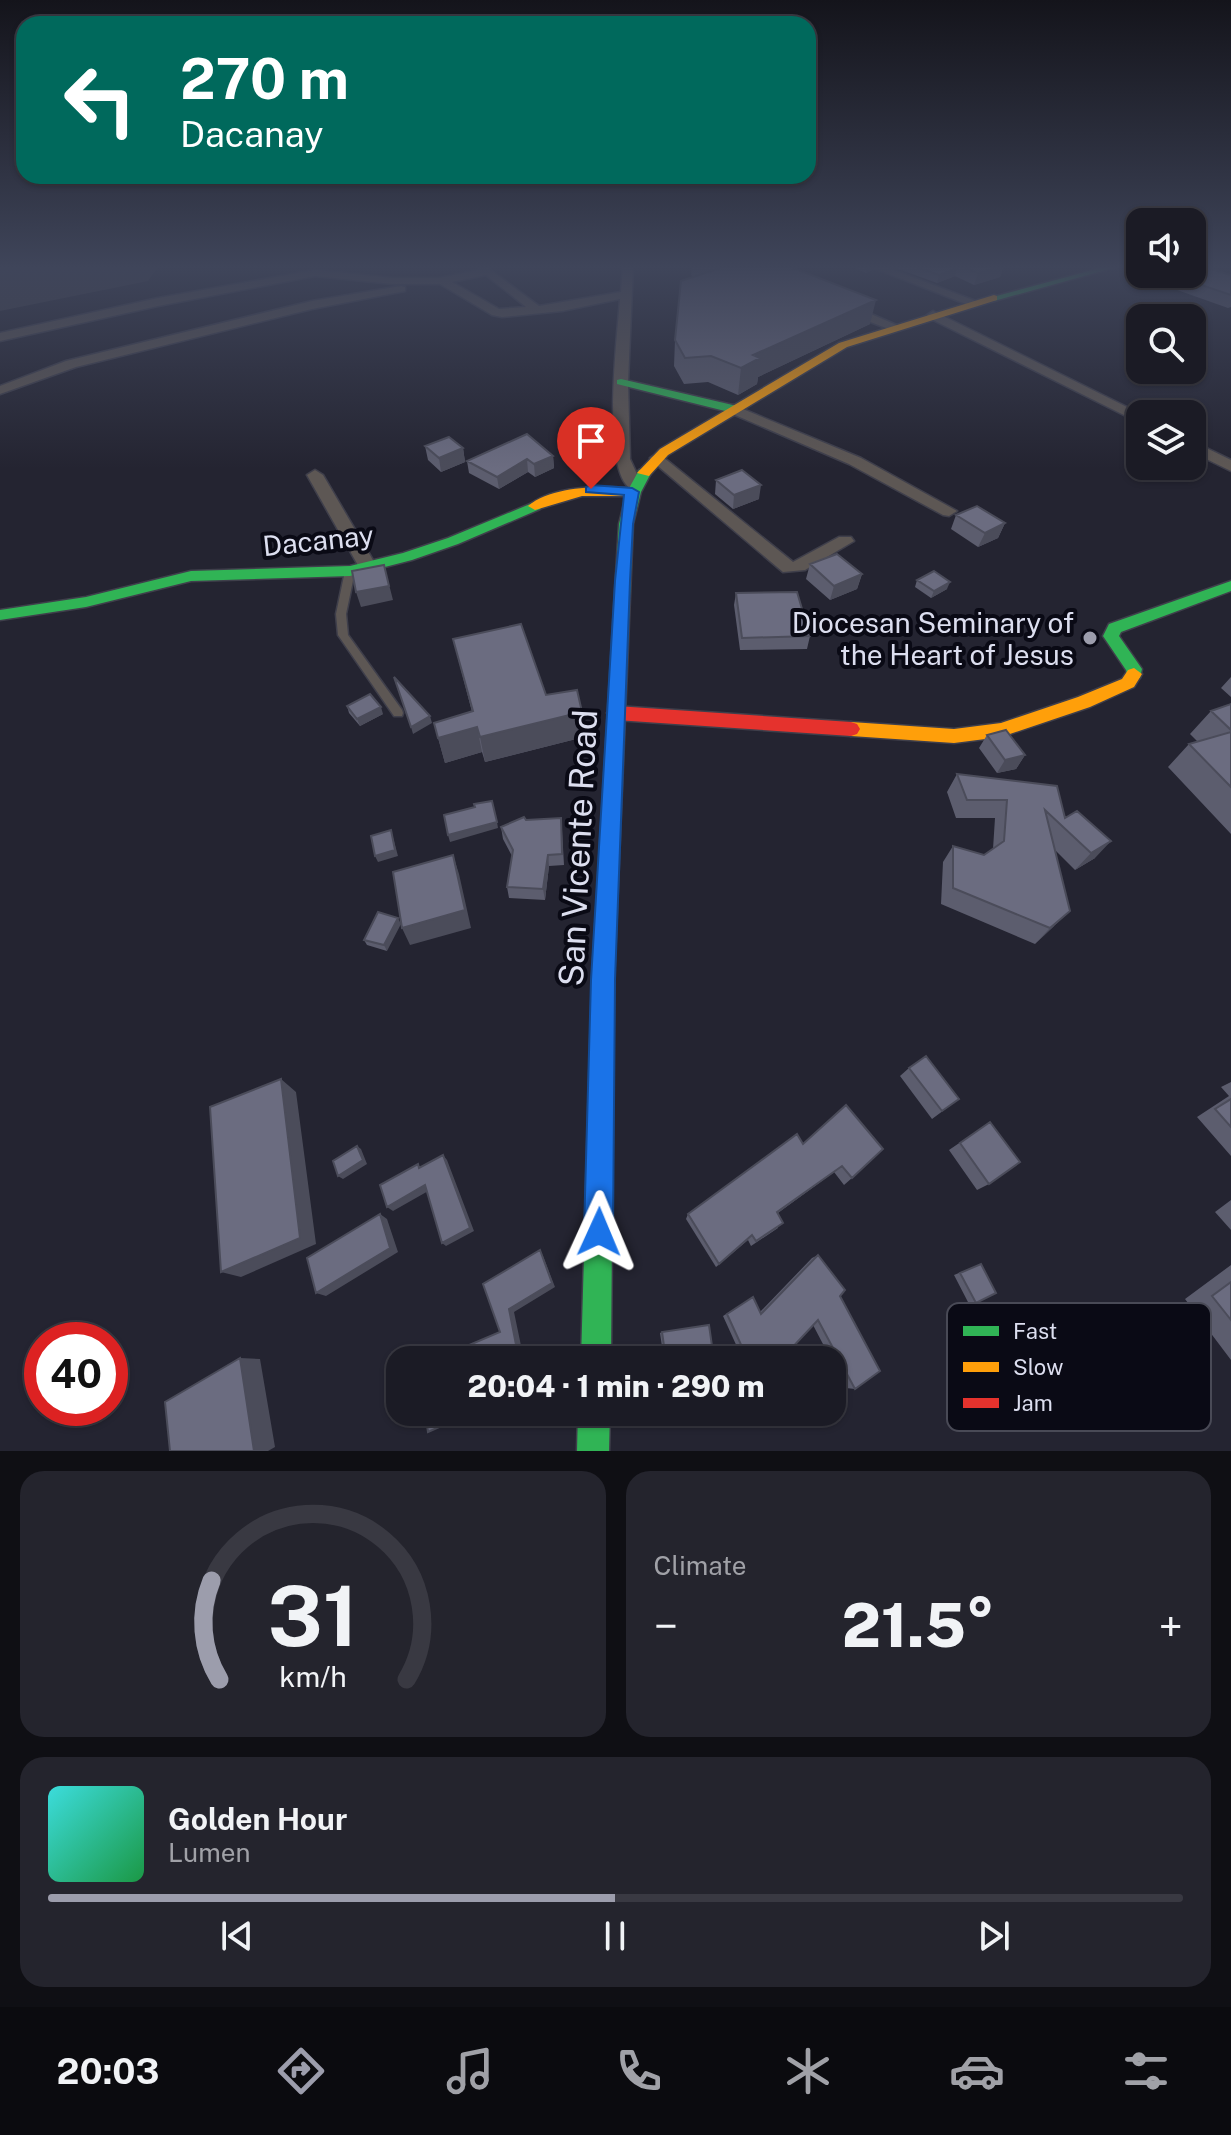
<!DOCTYPE html>
<html lang="en">
<head>
<meta charset="utf-8">
<style>
  body { margin:0; font-family:"Public Sans",sans-serif; background:#24242d; color:#f1f3f6; height:100vh; display:flex; flex-direction:column; font-size:30px; white-space:nowrap }
  * { box-sizing:border-box; margin:0 }
  p { font-size:26px; color:#a0a1a7 }
  .icon { flex:none; width:44px; height:44px; fill:none; stroke:currentColor; stroke-width:2; stroke-linecap:round; stroke-linejoin:round }
  .map { position:relative; height:1451px; overflow:hidden }
  .side { display:flex; flex-direction:column; gap:20px; padding:20px; background:#0f0f14; flex:1 }
  .side>* { flex:none }
  .top-card { position:absolute; left:16px; top:16px; width:800px; height:168px; border-radius:24px; box-shadow:0 2px 6px #0004,0 0 0 2px #393942; background:#00695c; color:#fff; overflow:hidden }
  .buttons { position:absolute; left:1126px; top:208px; display:grid; gap:16px }
  .buttons a { display:grid; place-items:center; width:80px; height:80px; border-radius:16px; background:#1b1b25; box-shadow:0 2px 6px #0004,0 0 0 2px #393942; font-size:40px }
  .speed { position:absolute; left:24px; top:1322px; display:flex; gap:16px; font-size:40px; font-weight:700; text-align:center }
  .speed>* { display:grid; place-content:center; width:104px; height:104px; border-radius:50%; background:#1b1b25; box-shadow:0 2px 6px #0004,0 0 0 2px #393942; line-height:1 }
  .speed .limit { border:12px solid #d22; background:#fff; color:#111 }
  .pin { position:absolute; display:grid; place-items:center; width:68px; height:68px; color:#fff; margin:-82px -34px; border-radius:50% 50% 50% 0; rotate:-45deg; box-shadow:0 0 8px #0007 }
  .pin .icon { rotate:45deg }
  .me { position:absolute; width:88px; margin:-44px; rotate:1deg; stroke-linejoin:round; filter:drop-shadow(0 0 6px #0008) }
  .turn { display:flex; align-items:center; gap:28px; height:168px; padding:0 32px; font-size:36px }
  .turn .icon { width:104px; height:104px; stroke-width:2.5 }
  .turn b { display:block; font-size:56px; line-height:68px }
  .big { font-size:60px; font-weight:800; line-height:1.1 }
  .side .card { flex:1; display:flex; flex-direction:column; justify-content:center; gap:12px; min-width:0; padding:0 28px; border-radius:24px; background:#24242d }
  .side .dial { align-items:center; gap:0 }
  .dial svg { height:208px; overflow:visible; fill:none; stroke:#393942; stroke-width:7; stroke-linecap:round; text-anchor:middle }
  .dial text { fill:#f1f3f6; stroke:none }
  .song { display:flex; align-items:center; gap:24px }
  .cover { width:96px; height:96px; border-radius:12px; background:linear-gradient(135deg,hsl(180 70% 55%),hsl(140 70% 35%)) }
  .played { height:8px; border-radius:4px; background:linear-gradient(90deg,#9c9dac 50%,#393942 50%) }
  .keys { display:flex; justify-content:space-around; direction:ltr }
  .heat { display:flex; justify-content:space-between; align-items:center; font-size:44px; direction:ltr }
  .side .tiles { flex:1; display:grid; gap:20px; grid-template-columns:1fr 1fr }
  .card:last-child { grid-column:span 2 }
  .trip { position:absolute; left:386px; top:1346px; width:460px; height:80px; border-radius:24px; background:#1b1b25; box-shadow:0 2px 6px #0004,0 0 0 2px #393942; font-weight:800; line-height:80px; text-align:center }
  .tab-bar { display:flex; height:128px; justify-content:space-around; align-items:center; background:#0b0b0f; color:#a0a1a7 }
  .tab-bar .icon { width:56px; height:56px }
  .tab-bar .on { color:#9c9dac }
  .tab-bar b { font-size:36px; color:#f1f3f6 }
  .map>svg:first-child { display:block }
</style>
</head>
<body>
<div class="map">
<svg width="1231" height="1451" viewBox="0 0 1231 1451">
  <rect width="100%" height="100%" fill="#242431"/>
  <g fill="none" stroke-linecap="round" stroke-linejoin="round">
    <!-- runway -->
    <path fill="#403f48" fill-rule="evenodd" d="M10 266H158L148 281 0 311V267Z"/>
    <!-- lane casing -->
    <g stroke="#3f3f4b" stroke-width="3">
      <path id="lane" d="M350 568 355 571 346 614 348 635 402 710 403 713 402 716H394L338 635 336 614 345 571Z"/>
    </g>
    <!-- street casing -->
    <g stroke="#3f3f4b" stroke-width="3">
      <path id="street" d="M623 266H633L628 382 630 459 642 485 634 490C599 480 618 330 620 299L562 311 502 317 492 315 440 284H393L315 276 158 306 0 341V333L158 298 315 270 393 278H439L488 268 539 306 621 292ZM486 275 526 307 499 309 452 282Z
        M869 266H883L981 303 971 306Z
        M401 286 405 287V291L312 309 76 367 0 394V386L66 361 312 301Z
        M840 304H848L901 327 891 330 840 310Z
        M933 311 1141 414 1140 423 929 318 927 315Z
        M733 405 861 458 957 511 949 516 943 515 849 464 728 412 726 409Z
        M1192 441 1231 460V471L1192 452Z
        M658 453 793 562 839 537H851L854 541 805 570 783 572 652 461 650 458Z
        M315 470 323 475 377 567 374 571H362L359 567 307 475Z"/>
    </g>
    <!-- fast casing -->
    <g stroke="#3f3f4b" stroke-width="3">
      <path id="fast" d="M1107 266H1120L994 301 989 298Z
        M621 379 737 406 739 409 733 413 617 384V380Z
        M644 469 651 473 641 492 633 524 614 980 611 1360H581L592 980 619 524 627 492 639 470Z
        M535 502 542 506 540 509 458 544 412 560 350 576 191 581 86 607 0 620V610L86 597 191 571 350 566 403 553 448 538Z
        M1231 581V591L1121 632 1119 636 1142 669 1140 678H1128L1126 670 1103 636 1109 624Z
        M578 1412H610L609 1451H577Z"/>
    </g>
    <!-- slow casing -->
    <g stroke="#3f3f4b" stroke-width="3">
      <path id="slow" d="M994 295 997 296V300L847 347 668 455 649 476 637 473 660 449 839 343Z
        M605 487 632 488 639 492 632 496H582L535 510 528 506C547 490 581 487 605 487Z
        M1134 668 1142 674 1134 687 1090 707 1001 737 954 743 851 736 845 734 842 729 845 724 851 722 954 729 1001 723 1078 697 1122 679 1128 670Z"/>
    </g>
    <!-- jam casing -->
    <g stroke="#3f3f4b" stroke-width="3">
      <path id="jam" d="M616 706 851 722 857 724 860 729 857 734 851 736 616 720 607 713Z"/>
    </g>
    <!-- lane -->
    <use href="#lane" fill="#5d5754" fill-rule="evenodd"/>
    <!-- street -->
    <use href="#street" fill="#5d5754" fill-rule="evenodd"/>
    <!-- fast -->
    <use href="#fast" fill="#30b455" fill-rule="evenodd"/>
    <!-- slow -->
    <use href="#slow" fill="#ff9f0a" fill-rule="evenodd"/>
    <!-- jam -->
    <use href="#jam" fill="#e5322d" fill-rule="evenodd"/>
  </g>
  <!-- wall -->
  <path fill="#5c5d6e" d="M692 266H788L870 324 758 377 757 384 738 395 708 382 684 384 674 366 675 340 694 277 691 275Z
    M850 266H873L872 270 866 273Z
    M890 266H1004L1000 277 974 285 955 276 937 283Z
    M1152 274 1231 275V307L1228 308 1149 280Z
    M425 446 463 448 465 462 441 472 428 460Z
    M553 456 554 468 535 477 528 472 499 489 469 473 467 461Z
    M716 480 759 499 733 509 715 494Z
    M956 515 1005 523 998 538 978 547 951 529Z
    M810 564 862 574 857 589 830 600 806 579Z
    M917 580 947 589 931 598 915 587Z
    M736 593 810 636 807 649 740 650 734 605Z
    M453 639 546 695 584 737 485 762 482 752 445 763 434 723 472 712Z
    M1231 677V697L1221 688Z
    M1231 704V834L1168 767 1189 744 1198 742 1190 734 1211 711Z
    M347 706 383 714 360 726 349 713Z
    M987 735 1025 755 1016 769 997 773 979 748Z
    M957 774 1065 818 1095 858 1075 870 1055 850 1054 926 1035 944 941 904 943 862 953 846 984 855 993 849 995 818H956L947 792Z
    M526 820 562 830 564 865 549 866 545 900 509 898 507 887 512 856 503 839 501 827Z
    M378 912 387 951 367 945 364 940Z
    M909 1068 959 1099 932 1119 900 1076Z
    M1231 1082V1156L1197 1117 1229 1096 1221 1087Z
    M846 1105 852 1178 844 1185 834 1172 778 1213V1228L751 1246 748 1240 716 1267 686 1219 688 1214 803 1144Z
    M990 1122 989 1184 977 1190 949 1150Z
    M1231 1200V1230L1215 1212Z
    M818 1255 840 1296 855 1389 846 1388 813 1325 776 1360H743L723 1316 753 1297 760 1312 812 1258Z
    M981 1264 976 1303 969 1304 954 1275Z
    M1231 1265V1360L1185 1299Z
    M662 1332 714 1360H664L660 1333Z"/>
  <!-- shaded-wall -->
  <path fill="#4b4c5a" d="M867 266H873L872 270 866 273Z
    M1004 266 1000 277 974 285 978 273Z
    M957 268 955 276 937 283 939 275Z
    M876 300 870 324 758 377 757 384 738 395 741 368 753 355Z
    M463 448 465 462 441 472 439 458Z
    M553 456 554 468 535 477 534 464Z
    M527 459 528 472 499 489 497 477Z
    M761 485 759 499 733 509 734 495Z
    M1005 523 998 538 978 547 985 533Z
    M384 565 393 600 361 607 356 592Z
    M862 574 857 589 830 600 834 586Z
    M950 582 947 589 931 598 934 591Z
    M381 707 383 714 360 726 357 719Z
    M582 712 584 737 485 762 480 737Z
    M430 716 432 723 413 734 411 727Z
    M477 727 482 752 445 763 438 738Z
    M1025 755 1016 769 997 773 1005 760Z
    M497 822 498 828 450 842 448 835Z
    M391 830 398 856 378 862 375 856Z
    M1111 841 1095 858 1075 870 1091 853Z
    M453 855 459 874 471 928 410 945 402 928Z
    M548 855 549 866 545 900 543 889Z
    M1070 911 1054 926 1035 944 1050 928Z
    M398 918 401 924 387 951 384 945Z
    M281 1079 296 1092 316 1244 241 1277 221 1272Z
    M357 1146 361 1149 367 1164 343 1179 338 1176Z
    M443 1155 447 1160 474 1231 446 1246 442 1243Z
    M842 1166 834 1172 772 1217 777 1212Z
    M425 1185 430 1190 393 1211 387 1207Z
    M380 1214 387 1219 398 1252 326 1296 316 1293Z
    M540 1250 543 1256 555 1287 514 1312 524 1360H519L509 1309Z
    M240 1358 260 1359 275 1447 268 1451H254Z"/>
  <!-- building -->
  <path fill="#6b6c80" stroke="#4b4c5a" stroke-width="2" d="M721 266H788L876 300 753 355 760 358 741 368 711 356 685 358 675 340 681 281 723 267Z
    M914 266H958L957 268 939 275Z
    M960 266H1004L978 273Z
    M1192 266H1201L1231 275V295L1169 274H1192Z
    M527 434 553 456 534 464 527 459 497 477 467 461Z
    M449 437 463 448 439 458 425 446Z
    M742 470 761 485 734 495 716 480Z
    M977 506 1005 523 985 533 956 515Z
    M837 554 862 574 834 586 810 564Z
    M384 565 389 586 356 592 352 571Z
    M934 571 950 582 934 591 917 580Z
    M797 592 810 636 742 638 736 593Z
    M521 624 546 695 577 690 582 712 480 737 477 727 438 738 434 723 473 711 453 639Z
    M394 677 430 716 411 727Z
    M370 694 381 707 357 719 347 706Z
    M1231 704V730L1211 711Z
    M1006 730 1025 755 1005 760 987 735Z
    M1231 732V787L1189 744Z
    M957 774 1057 786 1065 818 1077 811 1111 841 1091 853 1045 810 1070 911 1050 928 953 888V846L984 855 1004 841 1007 800H967Z
    M492 801 497 822 448 835 444 815 475 807 474 804Z
    M524 817 526 820 561 818 562 854 548 855 543 889 507 887 513 850 501 827Z
    M391 830 395 850 375 856 371 836Z
    M453 855 465 910 402 928 393 872Z
    M378 912 398 918 384 945 364 940Z
    M926 1056 959 1099 942 1111 909 1068Z
    M281 1079 300 1238 221 1272 210 1107Z
    M1231 1099V1127L1215 1109Z
    M846 1105 883 1149 852 1178 842 1166 777 1212 783 1223 756 1241 752 1235 719 1264 688 1214 797 1134 803 1144Z
    M990 1122 1020 1162 989 1184 960 1143Z
    M357 1146 363 1160 338 1176 333 1161Z
    M443 1155 470 1228 442 1243 425 1185 387 1207 380 1185 418 1164 419 1168Z
    M380 1214 390 1248 316 1293 307 1258Z
    M540 1250 552 1283 509 1309 519 1360H434L500 1332 483 1284Z
    M818 1255 845 1290 840 1296 880 1371 855 1389 818 1320 788 1352 776 1360H748L727 1314 753 1297 761 1314Z
    M981 1264 996 1293 976 1303 960 1273Z
    M1231 1282V1320L1212 1296Z
    M709 1325 714 1360H666L662 1332Z
    M240 1358 254 1451H170L165 1402Z
    M425 1412H473L428 1432Z"/>
  <!-- sky -->
  <linearGradient id="sky" x2="0" y2="1"><stop stop-color="#14141b"/><stop offset="0.57" stop-color="#3f455a"/><stop offset="1" stop-color="#3f455a" stop-opacity="0"/></linearGradient>
  <rect width="1231" height="469" fill="url(#sky)"/>
  <!-- route -->
  <path fill="#1a73e8" stroke="#114b97" stroke-width="2" d="M591 485 632 488 639 492 633 524 630 581 615 980 613 1232 609 1242 599 1246 589 1242 584 1232 591 980 615 581 624 495 586 492V487Z"/>
  <!-- markers -->
  <circle fill="#9c9dac" stroke="#0a0a15" stroke-width="3" cx="1090" cy="638" r="8"/>
  <g text-anchor="middle" dominant-baseline="central" stroke-width="8" stroke-linejoin="round" paint-order="stroke">
    <!-- street labels -->
    <g font-size="28" fill="#dcdeef" stroke="#0a0a15">
      <text transform="translate(318 540) rotate(-6)">Dacanay</text>
    </g>
    <!-- poi labels -->
    <g font-size="28" fill="#dcdeef" stroke="#0a0a15" text-anchor="end">
      <text x="1074" y="622">Diocesan Seminary of<tspan x="1074" dy="32">the Heart of Jesus</tspan></text>
    </g>
    <!-- near-street labels -->
    <g font-size="34" fill="#dcdeef" stroke="#0a0a15">
      <text transform="translate(578 848) rotate(-87)">San Vicente Road</text>
    </g>
  </g>
  <!-- legend -->
  <rect x="947" y="1303" width="264" height="128" rx="12" fill="#0a0a15" stroke="#494a56" stroke-width="2"/>
  <rect x="963" y="1326" width="36" height="10" fill="#30b455"/>
  <rect x="963" y="1362" width="36" height="10" fill="#ff9f0a"/>
  <rect x="963" y="1398" width="36" height="10" fill="#e5322d"/>
  <g font-size="22" fill="#dcdeef">
    <text x="1013" y="1339">Fast</text>
    <text x="1013" y="1375">Slow</text>
    <text x="1013" y="1411">Jam</text>
  </g>
</svg>
<div class="buttons">
<a><svg class="icon" aria-label="sound" viewBox="0 0 24 24"><path d="M4 9h4l5-4v14l-5-4H4zM17 9q2 3 0 6"/></svg></a>
<a><svg class="icon" aria-label="search" viewBox="0 0 24 24"><circle cx="10" cy="10" r="6"/><path d="M15 15l6 6"/></svg></a>
<a><svg class="icon" aria-label="layers" viewBox="0 0 24 24"><path d="M12 4l9 5-9 5-9-5zM3 14l9 5 9-5"/></svg></a>
</div>
<div class="speed"><div class="limit">40</div></div>
<div class="pin" style="left:591px;top:489px;background:#d93025"><svg class="icon" aria-label="arrive" viewBox="0 0 24 24"><path d="M6 21V4h12l-3 4 3 4H6"/></svg></div>
<svg class="me" style="left:599px;top:1232px" viewBox="-20 -20 40 40"><path d="M0-17L14 15 0 8-14 15z" fill="#1a73e8" stroke="#fff" stroke-width="4"/></svg>
<div class="trip">20:04 · 1 min · 290 m</div>
<div class="top-card">
<div class="turn"><svg class="icon" aria-label="left" viewBox="0 0 24 24"><path d="M17 20v-9H6M10 6l-5 5 5 5"/></svg><div><b>270 m</b>Dacanay</div></div>
</div>
</div>
<section class="side">
<div class="tiles">
<div class="card dial"><svg viewBox="0 0 100 80">
<path d="M14 69A42 42 0 1 1 86 69"/>
<path d="M14 69A42 42 0 0 1 11 31" stroke="#9c9dac"/>
<text x="50" y="56" font-size="32" font-weight="700">31</text>
<text x="50" y="72" font-size="11">km/h</text>
</svg></div>
<div class="card"><p>Climate</p>
<div class="heat"><a>−</a><b class="big">21.5°</b><a>+</a></div>
</div>
<div class="card">
<div class="song"><i class="cover"></i><div><b>Golden Hour</b><p>Lumen</p></div></div>
<div class="played"></div>
<div class="keys"><svg class="icon" aria-label="previous" viewBox="0 0 24 24"><path d="M18 5L8 12l10 7zM5 5v14"/></svg><svg class="icon" aria-label="pause" viewBox="0 0 24 24"><path d="M8 5v14M16 5v14"/></svg><svg class="icon" aria-label="next" viewBox="0 0 24 24"><path d="M6 5l10 7-10 7zM19 5v14"/></svg></div>
</div>
</div>
</section>
<nav class="tab-bar">
<b>20:03</b>
<svg class="icon on" aria-label="directions" viewBox="0 0 24 24"><path d="M12 3l9 9-9 9-9-9zM9 14v-3h6M13 9l2 2-2 2"/></svg>
<svg class="icon" aria-label="music" viewBox="0 0 24 24"><path d="M9 18V5l10-2v13"/><circle cx="6" cy="18" r="3"/><circle cx="16" cy="16" r="3"/></svg>
<svg class="icon" aria-label="phone" viewBox="0 0 24 24"><path d="M5 4h4l2 5-3 2q2 4 5 5l2-3 5 2v4C11 20 4 13 5 4z"/></svg>
<svg class="icon" aria-label="climate" viewBox="0 0 24 24"><path d="M12 3v18M4 7l16 10M4 17L20 7"/></svg>
<svg class="icon" aria-label="car" viewBox="0 0 24 24"><path d="M5 17H2v-5l4-1 3-4h7l3 4 3 1v5h-3M9 17h6M6 11h13"/><circle cx="7" cy="17" r="2"/><circle cx="17" cy="17" r="2"/></svg>
<svg class="icon" aria-label="filters" viewBox="0 0 24 24"><path d="M4 7h16M4 17h16"/><circle cx="9" cy="7" r="2"/><circle cx="15" cy="17" r="2"/></svg>
</nav>
</body>
</html>
